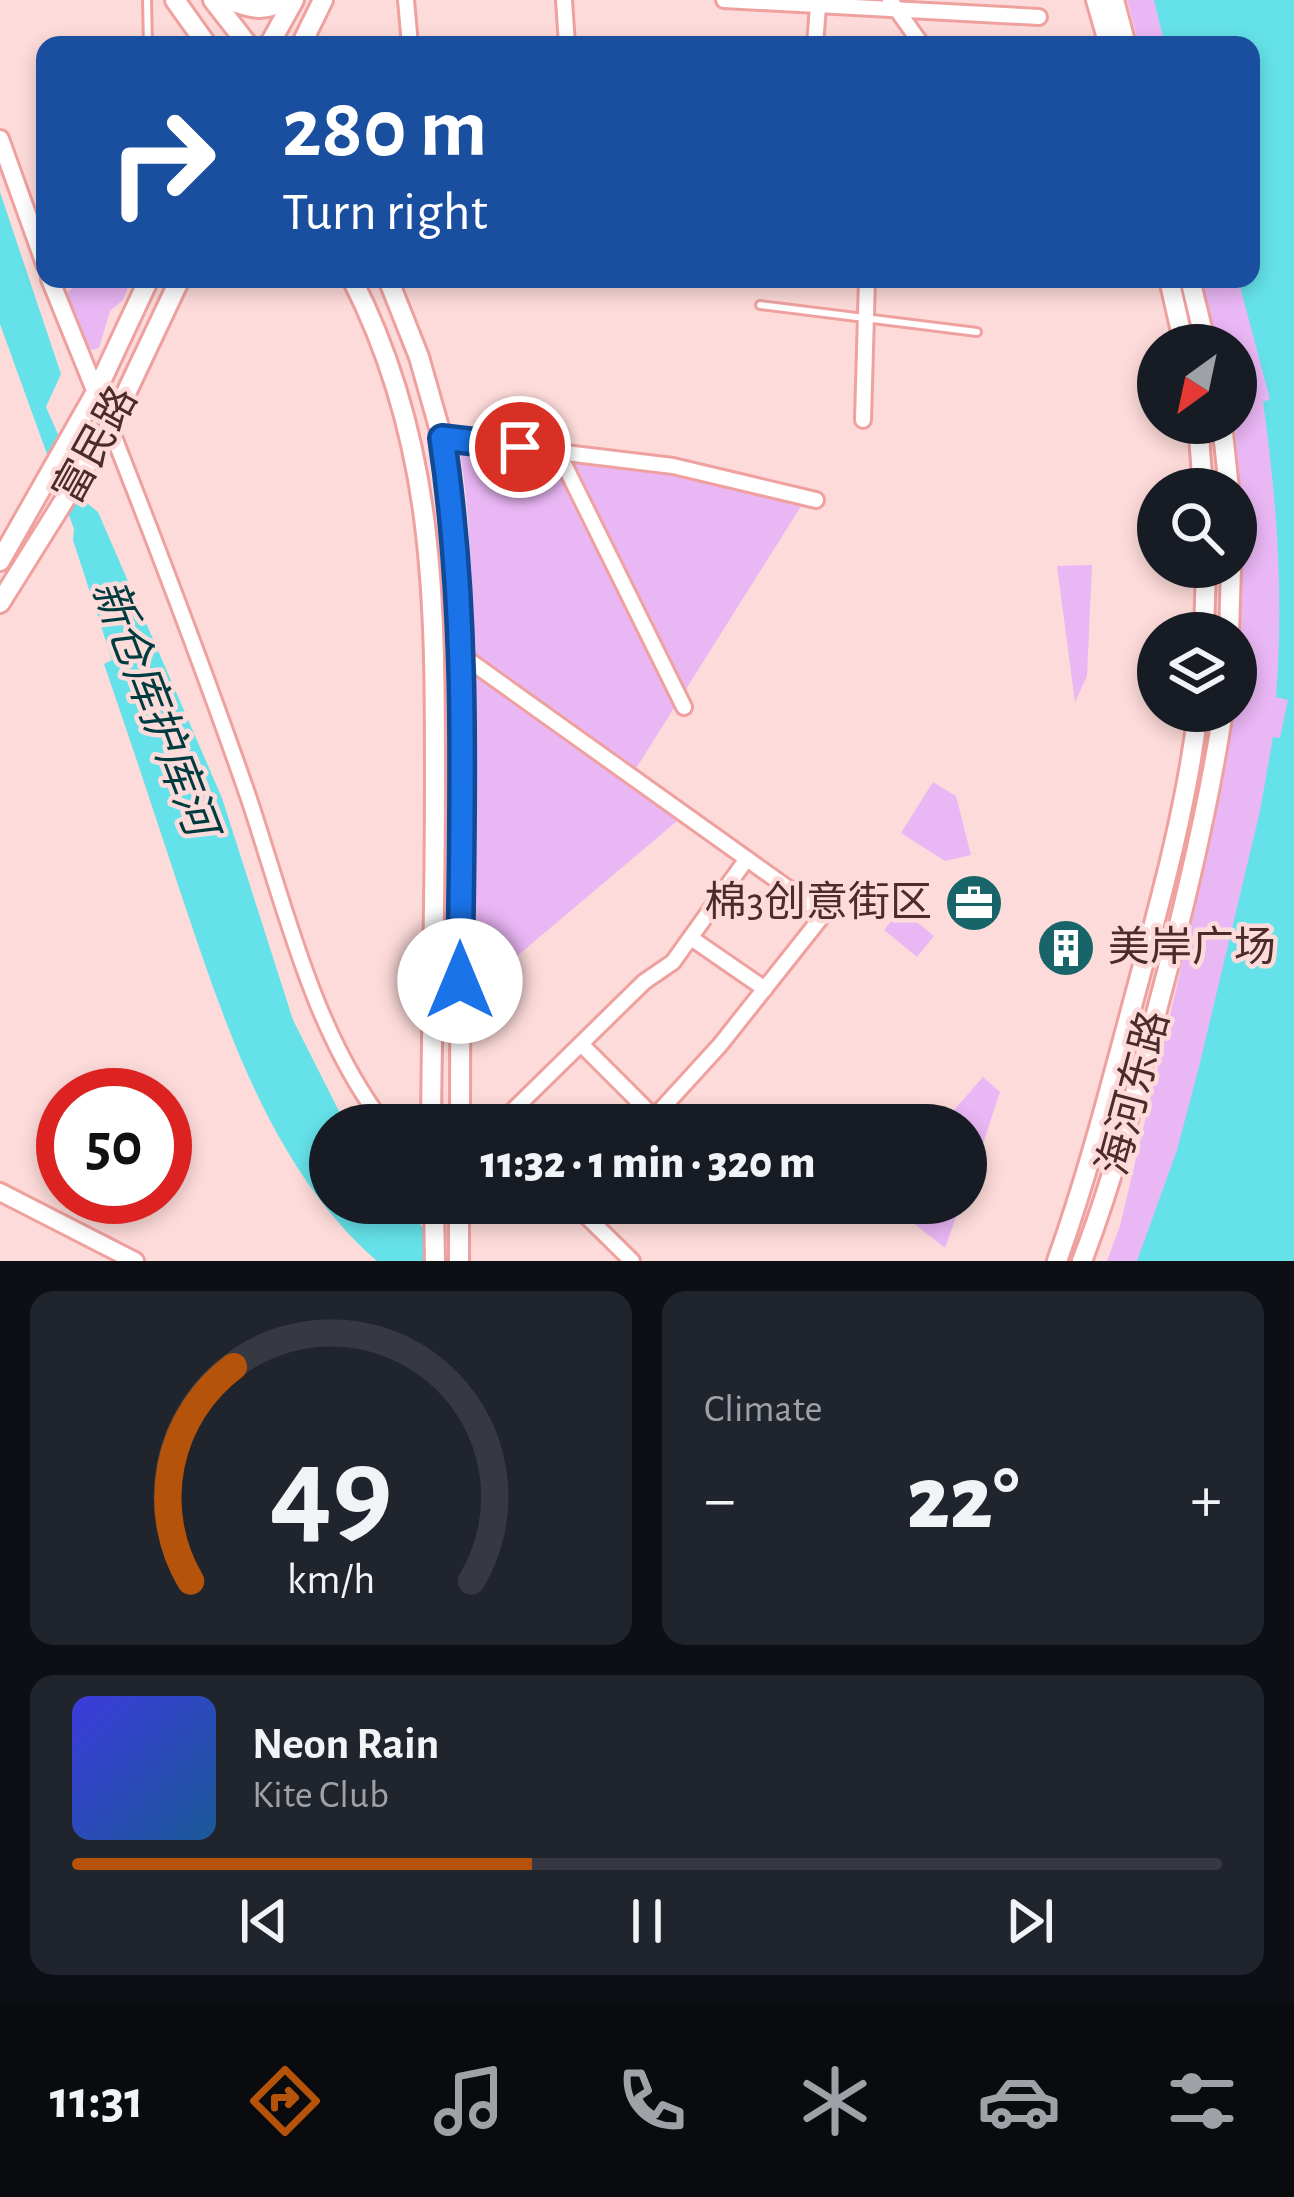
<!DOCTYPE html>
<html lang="en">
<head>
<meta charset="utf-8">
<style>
  body { margin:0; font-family:"Alegreya Sans","Noto Sans SC",sans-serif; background:#20242c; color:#f1f3f6; height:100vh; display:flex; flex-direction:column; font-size:45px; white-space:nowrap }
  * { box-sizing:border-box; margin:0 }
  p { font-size:39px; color:#9ea1a6 }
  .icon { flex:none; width:66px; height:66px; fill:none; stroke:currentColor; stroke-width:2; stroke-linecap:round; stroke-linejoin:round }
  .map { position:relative; height:1261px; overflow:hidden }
  .sheet { display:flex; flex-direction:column; gap:30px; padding:30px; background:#0d0f14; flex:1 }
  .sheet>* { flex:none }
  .guide { position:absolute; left:36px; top:36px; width:1224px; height:252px; border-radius:24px; box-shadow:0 6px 18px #0003; background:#1a4fa0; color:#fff; overflow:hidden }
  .needle { width:78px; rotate:213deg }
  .buttons { position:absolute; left:1137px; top:324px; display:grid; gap:24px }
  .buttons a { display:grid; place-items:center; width:120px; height:120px; border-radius:50%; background:#171b24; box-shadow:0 6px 18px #0003; font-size:60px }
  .speed { position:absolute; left:36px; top:1068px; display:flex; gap:24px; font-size:60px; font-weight:700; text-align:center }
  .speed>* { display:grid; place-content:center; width:156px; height:156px; border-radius:50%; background:#171b24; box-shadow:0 6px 18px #0003; line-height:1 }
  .speed .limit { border:18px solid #d22; background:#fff; color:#111 }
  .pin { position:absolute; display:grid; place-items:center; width:102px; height:102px; color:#fff; margin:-51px; border:6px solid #fff; border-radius:50%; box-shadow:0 3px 12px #0007 }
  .me { position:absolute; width:132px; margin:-66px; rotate:0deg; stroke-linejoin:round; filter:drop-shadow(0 0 9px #0008) }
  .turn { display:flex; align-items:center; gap:42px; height:252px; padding:0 48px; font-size:54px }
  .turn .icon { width:156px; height:156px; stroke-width:2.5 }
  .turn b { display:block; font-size:84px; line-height:102px }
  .big { font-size:90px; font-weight:800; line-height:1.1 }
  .sheet .tile { flex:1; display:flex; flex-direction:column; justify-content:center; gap:18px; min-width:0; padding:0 42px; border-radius:24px; background:#20242c }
  .sheet .dial { align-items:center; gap:0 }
  .dial svg { height:312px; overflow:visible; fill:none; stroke:#363941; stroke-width:7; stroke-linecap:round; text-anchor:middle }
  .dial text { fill:#f1f3f6; stroke:none }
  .song { display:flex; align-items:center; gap:36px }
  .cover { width:144px; height:144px; border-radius:18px; background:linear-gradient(135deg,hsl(240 70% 55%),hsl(210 70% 35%)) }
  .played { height:12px; border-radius:6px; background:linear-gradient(90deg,#b45309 40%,#363941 40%) }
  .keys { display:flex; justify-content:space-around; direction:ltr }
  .heat { display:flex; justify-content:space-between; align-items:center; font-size:66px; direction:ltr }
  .sheet .tiles { flex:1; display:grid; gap:30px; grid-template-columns:1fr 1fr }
  .tile:last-child { grid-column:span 2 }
  .trip { position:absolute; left:309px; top:1104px; width:678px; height:120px; border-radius:60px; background:#171b24; box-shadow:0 6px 18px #0003; font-weight:800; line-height:120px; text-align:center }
  .menu { display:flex; height:192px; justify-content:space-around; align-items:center; background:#090b0e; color:#9ea1a6 }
  .menu .icon { width:84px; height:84px }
  .menu .active { color:#b45309 }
  .menu b { font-size:54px; color:#f1f3f6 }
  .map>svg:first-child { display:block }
</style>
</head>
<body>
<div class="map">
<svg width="1294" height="1261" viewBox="0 0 1294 1261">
  <rect width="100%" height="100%" fill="#fddbda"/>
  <!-- green -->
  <path fill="#eab7f5" d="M1127 0H1294V1261H1107L1120 1226 1179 977 1232 711H1236L1243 546 1235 423 1236 345H1217L1201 279H1251V45H1139Z
    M82 279H131L123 300 110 311 99 348 93 350 85 346 65 295Z
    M459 446 668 474 803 503 635 770 469 652C472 582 471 515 459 446Z
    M1092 565 1087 676 1075 702 1057 566Z
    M472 671 677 821 470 996Z
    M933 782 956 796 971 855 945 861 901 833Z
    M901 909 934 936 917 957 884 930Z
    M983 1077 1000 1092 982 1147 966 1134V1125H955L947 1118Z
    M927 1203H961L945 1248 912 1222Z"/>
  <!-- water -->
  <path fill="#65e2e9" d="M1154 0H1294V1261H1137L1177 1150 1199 1067 1260 811 1273 737 1280 738 1288 700 1276 697C1284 597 1277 500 1263 402L1270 399 1238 279H1251V45H1165Z
    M0 192 61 374 46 407 89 505 98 512 222 798 293 1020 346 1125H330V1203H406L437 1249 459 1261H377C270 1168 224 1021 180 891 155 815 130 739 104 664L112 660 73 540 74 529 0 324Z"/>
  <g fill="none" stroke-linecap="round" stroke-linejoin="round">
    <!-- service casing -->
    <g stroke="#efa19f" stroke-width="12">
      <path id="service" d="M147 0 148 45
        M760 305 977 332"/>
    </g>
    <!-- minor casing -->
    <g stroke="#efa19f" stroke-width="20">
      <path id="minor" d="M406 0 410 45
        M564 0 567 45
        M724 0 1039 17
        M890 0 922 45
        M815 45 818 6
        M863 420 867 279
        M110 427C158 549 205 672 248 796 285 906 313 1032 385 1125
        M442 438 673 466 816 500
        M558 452 684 707
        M460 654 824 914 720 1045 647 1125
        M691 938 765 989
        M581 1044 654 1117
        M498 1125 644 982 673 962 746 860
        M573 1203 632 1261"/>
    </g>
    <!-- tertiary casing -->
    <g stroke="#efa19f" stroke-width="22">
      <path id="tertiary" d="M0 139 45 264
        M50 279 110 427
        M0 1192 135 1261"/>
    </g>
    <!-- secondary casing -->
    <g stroke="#efa19f" stroke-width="24">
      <path id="secondary" d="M175 0 207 45
        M213 0 248 45
        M229 0C250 8 264 13 284 0
        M1096 0 1109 45
        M1114 0 1126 45
        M269 45 294 0
        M301 45 323 0
        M352 279C435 442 435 599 435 778 435 894 432 1009 431 1125
        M388 279 419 357 442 438 457 574 461 694 460 1125
        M1169 279 1184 345
        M1190 279 1206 345
        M1198 423 1203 489
        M1222 423 1229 489
        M0 561 96 392 149 279
        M0 603 110 427 180 279
        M1204 633 1206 567
        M1229 633 1231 567
        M434 1203 435 1261
        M459 1261V1203
        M1057 1261C1087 1177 1109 1092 1132 1006 1158 909 1186 811 1198 711
        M1082 1261C1114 1178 1136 1092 1158 1006 1184 909 1208 811 1223 711"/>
    </g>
    <!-- service -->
    <use href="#service" stroke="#fff" stroke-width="6"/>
    <!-- minor -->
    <use href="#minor" stroke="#fff" stroke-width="14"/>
    <!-- tertiary -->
    <use href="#tertiary" stroke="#fff" stroke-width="16"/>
    <!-- secondary -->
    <use href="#secondary" stroke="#fff" stroke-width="18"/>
  </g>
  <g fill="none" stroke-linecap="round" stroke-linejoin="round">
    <!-- route casing -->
    <g stroke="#114b97" stroke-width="30">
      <path id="route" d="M460 981C462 800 469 617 442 438L520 447"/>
    </g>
    <!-- route -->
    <use href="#route" stroke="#1a73e8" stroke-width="21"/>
  </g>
  <!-- icons -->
  <defs>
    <g id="office-disc" transform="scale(3)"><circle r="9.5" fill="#176569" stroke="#fddbda"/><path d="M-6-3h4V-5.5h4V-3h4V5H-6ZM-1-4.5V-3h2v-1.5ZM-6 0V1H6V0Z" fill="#fff"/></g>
    <g id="building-disc" transform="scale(3)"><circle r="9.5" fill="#176569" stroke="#fddbda"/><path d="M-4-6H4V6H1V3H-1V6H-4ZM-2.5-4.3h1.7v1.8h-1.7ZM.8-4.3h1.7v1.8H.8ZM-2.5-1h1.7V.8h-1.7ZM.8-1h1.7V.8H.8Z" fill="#fff"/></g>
  </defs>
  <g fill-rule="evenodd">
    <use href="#office-disc" x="974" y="903"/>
    <use href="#building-disc" x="1066" y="948"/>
  </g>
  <g text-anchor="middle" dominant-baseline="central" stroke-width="9" stroke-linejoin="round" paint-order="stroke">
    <!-- street labels -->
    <g font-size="42" fill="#4b2c2b" stroke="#fddbda">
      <text transform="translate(96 445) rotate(-61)">富民路</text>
      <text transform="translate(1134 1093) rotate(-75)">海河东路</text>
    </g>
    <!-- poi labels -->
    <g font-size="42" fill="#4b2c2b" stroke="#fddbda" text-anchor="end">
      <text x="932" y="903">棉3创意街区</text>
      <text x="1108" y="948" text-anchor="start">美岸广场</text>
    </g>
    <!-- water labels -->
    <g font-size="45" font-style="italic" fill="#003c3f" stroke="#fddbda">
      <text transform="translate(153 708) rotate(69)">新仓库护库河</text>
    </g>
  </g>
</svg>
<div class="buttons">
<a><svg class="needle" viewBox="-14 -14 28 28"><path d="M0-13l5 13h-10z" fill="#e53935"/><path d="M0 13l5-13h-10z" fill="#9ea1a6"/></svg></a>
<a><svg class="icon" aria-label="search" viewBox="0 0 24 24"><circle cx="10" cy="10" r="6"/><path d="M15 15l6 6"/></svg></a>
<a><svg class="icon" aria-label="layers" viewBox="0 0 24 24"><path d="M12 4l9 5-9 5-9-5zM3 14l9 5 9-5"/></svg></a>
</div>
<div class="speed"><div class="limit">50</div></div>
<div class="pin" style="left:520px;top:447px;background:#d93025"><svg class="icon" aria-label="arrive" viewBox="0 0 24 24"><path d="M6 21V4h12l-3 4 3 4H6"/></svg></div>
<svg class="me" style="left:460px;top:981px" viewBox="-20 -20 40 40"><circle r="19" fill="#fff"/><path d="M0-13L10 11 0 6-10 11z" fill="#1a73e8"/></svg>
<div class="trip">11:32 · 1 min · 320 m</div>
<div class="guide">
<div class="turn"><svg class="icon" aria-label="right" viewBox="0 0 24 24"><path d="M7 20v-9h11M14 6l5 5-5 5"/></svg><div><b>280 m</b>Turn right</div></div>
</div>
</div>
<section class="sheet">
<div class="tiles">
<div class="tile dial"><svg viewBox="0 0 100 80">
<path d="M14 69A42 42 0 1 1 86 69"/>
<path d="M14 69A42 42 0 0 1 25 14" stroke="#b45309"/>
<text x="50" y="56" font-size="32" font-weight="700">49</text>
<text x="50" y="72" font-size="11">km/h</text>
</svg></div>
<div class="tile"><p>Climate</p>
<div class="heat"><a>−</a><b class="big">22°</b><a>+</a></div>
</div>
<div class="tile">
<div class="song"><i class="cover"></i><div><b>Neon Rain</b><p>Kite Club</p></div></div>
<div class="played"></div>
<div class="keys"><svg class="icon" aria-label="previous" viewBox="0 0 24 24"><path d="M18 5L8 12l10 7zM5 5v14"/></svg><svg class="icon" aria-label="pause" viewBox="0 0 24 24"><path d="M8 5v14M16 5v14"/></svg><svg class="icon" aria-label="next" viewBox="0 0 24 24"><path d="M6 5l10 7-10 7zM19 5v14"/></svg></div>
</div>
</div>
</section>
<nav class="menu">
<b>11:31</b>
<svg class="icon active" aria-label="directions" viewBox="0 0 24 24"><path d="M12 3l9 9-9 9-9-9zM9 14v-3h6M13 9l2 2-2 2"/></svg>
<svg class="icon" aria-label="music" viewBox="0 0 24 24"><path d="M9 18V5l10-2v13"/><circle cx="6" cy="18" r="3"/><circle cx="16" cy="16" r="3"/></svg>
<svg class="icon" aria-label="phone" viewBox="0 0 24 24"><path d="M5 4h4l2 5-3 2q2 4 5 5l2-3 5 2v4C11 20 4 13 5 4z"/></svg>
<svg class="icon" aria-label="climate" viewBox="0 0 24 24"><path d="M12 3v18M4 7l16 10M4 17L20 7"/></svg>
<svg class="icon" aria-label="car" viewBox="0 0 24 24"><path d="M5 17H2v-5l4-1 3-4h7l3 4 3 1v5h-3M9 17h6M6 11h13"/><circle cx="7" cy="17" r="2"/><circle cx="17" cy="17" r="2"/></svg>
<svg class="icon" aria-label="filters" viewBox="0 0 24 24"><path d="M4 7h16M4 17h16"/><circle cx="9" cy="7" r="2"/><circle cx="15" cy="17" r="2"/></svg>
</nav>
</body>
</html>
